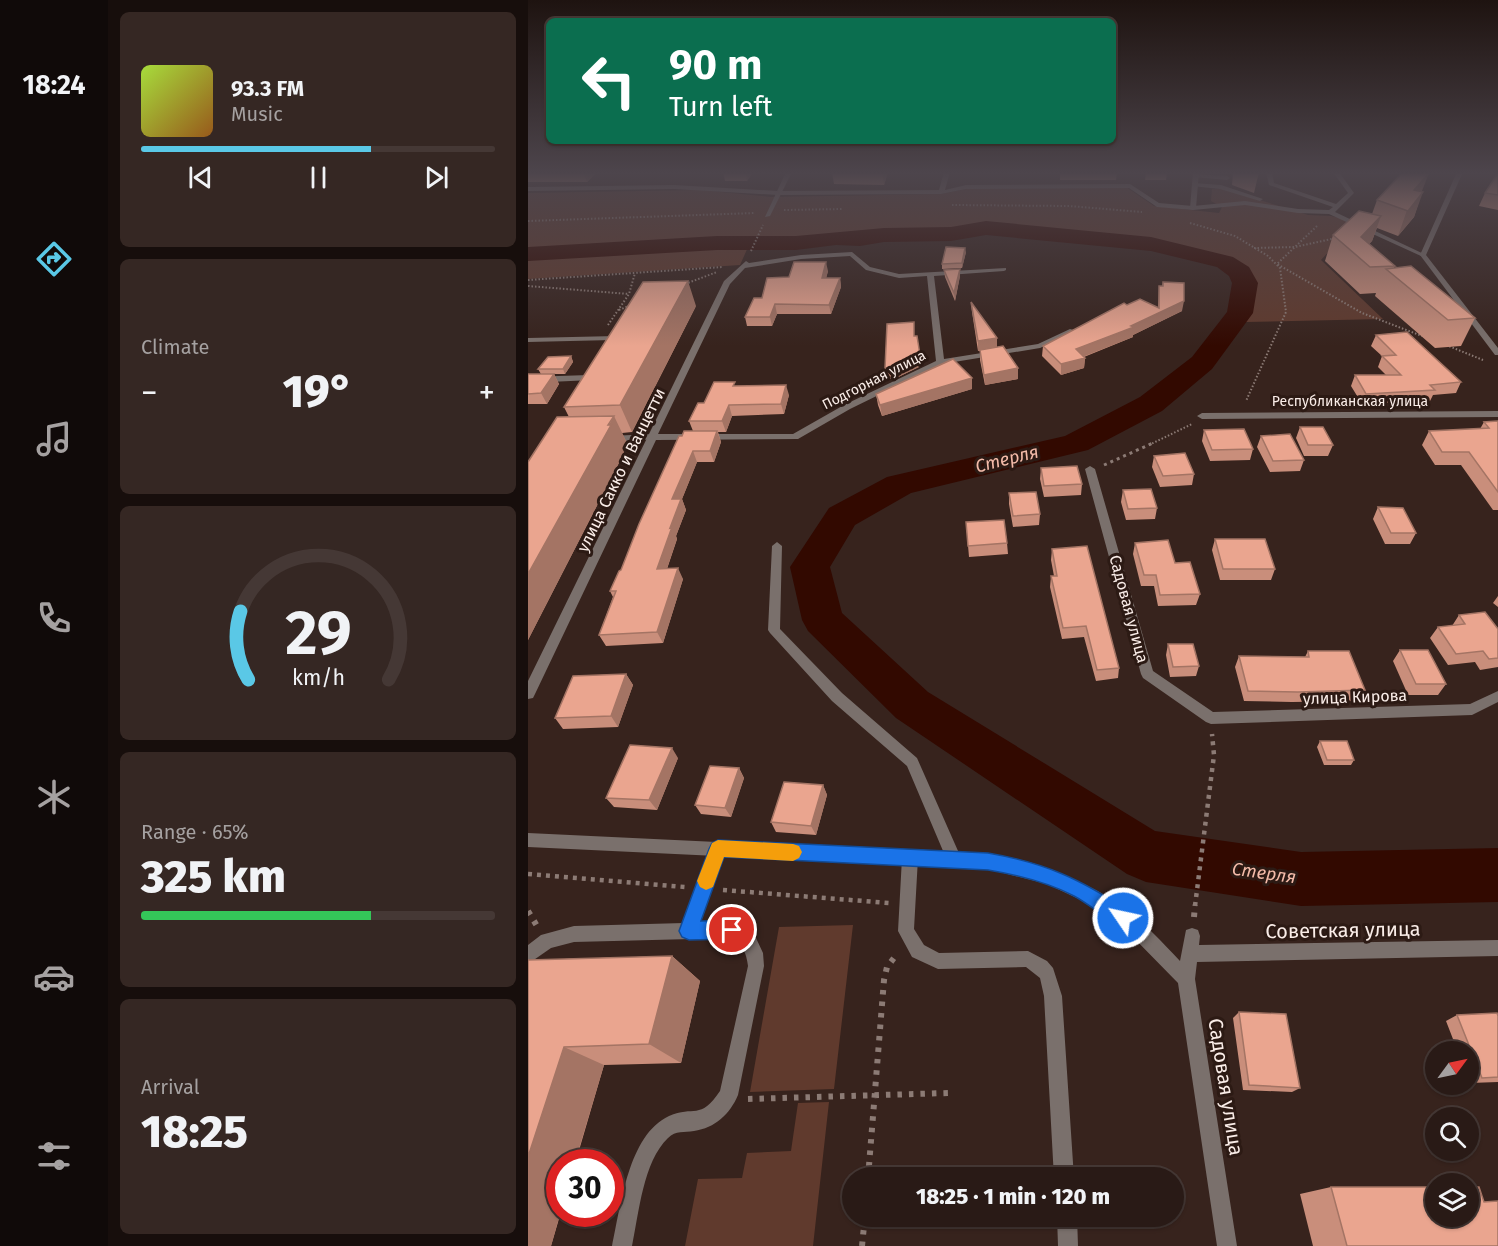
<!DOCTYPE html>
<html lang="en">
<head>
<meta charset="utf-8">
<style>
  body { margin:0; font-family:"Fira Sans",sans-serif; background:#352723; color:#f1f3f6; height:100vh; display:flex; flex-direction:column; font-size:22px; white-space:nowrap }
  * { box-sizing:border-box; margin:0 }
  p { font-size:20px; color:#a5a1a1 }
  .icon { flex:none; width:33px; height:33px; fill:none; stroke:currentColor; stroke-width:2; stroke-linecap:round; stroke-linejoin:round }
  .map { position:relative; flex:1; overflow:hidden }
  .panel { display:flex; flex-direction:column; gap:12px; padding:12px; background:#170e0c; width:420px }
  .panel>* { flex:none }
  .banner { position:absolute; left:18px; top:18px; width:570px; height:126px; border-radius:9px; box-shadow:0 2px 4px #0004,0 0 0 2px #453835; background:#0b6e4f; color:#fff; overflow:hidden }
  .needle { width:39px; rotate:57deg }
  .buttons { position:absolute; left:897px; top:1041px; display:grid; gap:12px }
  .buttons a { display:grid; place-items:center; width:54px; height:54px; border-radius:50%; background:#291a16; box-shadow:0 2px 4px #0004,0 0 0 2px #453835; font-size:30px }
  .speed { position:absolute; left:18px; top:1149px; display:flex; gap:12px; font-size:30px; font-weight:700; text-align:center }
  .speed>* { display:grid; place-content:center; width:78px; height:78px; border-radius:50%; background:#291a16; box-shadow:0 2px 4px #0004,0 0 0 2px #453835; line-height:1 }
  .speed .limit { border:9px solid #d22; background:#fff; color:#111 }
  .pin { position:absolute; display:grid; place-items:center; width:51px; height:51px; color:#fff; margin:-26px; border:3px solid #fff; border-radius:50%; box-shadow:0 2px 6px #0007 }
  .me { position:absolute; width:66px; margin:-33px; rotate:304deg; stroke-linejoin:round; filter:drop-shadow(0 0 4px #0008) }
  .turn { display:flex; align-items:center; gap:21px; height:126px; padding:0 24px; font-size:27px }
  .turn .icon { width:78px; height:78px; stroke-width:2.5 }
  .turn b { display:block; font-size:42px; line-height:51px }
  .big { font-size:45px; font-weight:800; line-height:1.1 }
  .panel .card { flex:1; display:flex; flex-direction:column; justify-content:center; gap:9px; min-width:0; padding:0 21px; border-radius:9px; background:#352723 }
  .panel .dial { align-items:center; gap:0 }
  .dial svg { height:156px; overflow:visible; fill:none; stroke:#453835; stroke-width:7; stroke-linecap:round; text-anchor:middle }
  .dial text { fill:#f1f3f6; stroke:none }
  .song { display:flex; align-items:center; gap:18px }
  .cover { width:72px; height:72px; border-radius:9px; background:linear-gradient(135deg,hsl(80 70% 55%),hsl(30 70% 35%)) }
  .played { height:6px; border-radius:3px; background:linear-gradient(90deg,#5ac8e6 65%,#453835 65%) }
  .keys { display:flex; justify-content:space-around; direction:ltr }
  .heat { display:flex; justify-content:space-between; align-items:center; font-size:33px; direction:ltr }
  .charge { height:9px; border-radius:4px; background:linear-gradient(90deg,#34c759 65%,#453835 0) }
  .trip { position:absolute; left:314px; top:1167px; width:342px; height:60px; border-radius:30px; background:#291a16; box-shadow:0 2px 4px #0004,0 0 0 2px #453835; font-weight:800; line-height:60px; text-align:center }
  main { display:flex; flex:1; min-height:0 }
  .menu { display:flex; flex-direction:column; width:108px; justify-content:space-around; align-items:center; background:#100a09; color:#a5a1a1 }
  .menu .icon { width:42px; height:42px }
  .menu .selected { color:#5ac8e6 }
  .menu b { font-size:27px; color:#f1f3f6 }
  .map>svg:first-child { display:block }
</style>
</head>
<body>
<main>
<nav class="menu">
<b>18:24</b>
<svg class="icon selected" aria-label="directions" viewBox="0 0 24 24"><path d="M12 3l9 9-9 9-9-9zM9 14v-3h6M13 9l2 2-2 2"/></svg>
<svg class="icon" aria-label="music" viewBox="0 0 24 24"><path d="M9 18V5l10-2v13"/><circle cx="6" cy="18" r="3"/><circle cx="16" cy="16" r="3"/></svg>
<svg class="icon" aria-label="phone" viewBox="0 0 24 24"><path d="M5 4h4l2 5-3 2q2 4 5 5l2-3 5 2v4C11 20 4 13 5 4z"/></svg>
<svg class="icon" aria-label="climate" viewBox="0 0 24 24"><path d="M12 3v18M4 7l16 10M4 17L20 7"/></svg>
<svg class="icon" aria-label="car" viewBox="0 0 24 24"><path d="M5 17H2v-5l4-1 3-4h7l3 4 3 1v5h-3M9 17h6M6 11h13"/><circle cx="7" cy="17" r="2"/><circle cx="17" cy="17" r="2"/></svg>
<svg class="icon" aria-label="filters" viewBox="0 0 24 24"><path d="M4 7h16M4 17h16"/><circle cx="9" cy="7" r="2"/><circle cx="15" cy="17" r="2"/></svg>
</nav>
<section class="panel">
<div class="card">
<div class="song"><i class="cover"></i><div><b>93.3 FM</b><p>Music</p></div></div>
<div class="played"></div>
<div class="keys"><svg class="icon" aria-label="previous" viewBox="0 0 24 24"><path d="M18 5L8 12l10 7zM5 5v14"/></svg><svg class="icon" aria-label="pause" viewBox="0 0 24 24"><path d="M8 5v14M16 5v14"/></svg><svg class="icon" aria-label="next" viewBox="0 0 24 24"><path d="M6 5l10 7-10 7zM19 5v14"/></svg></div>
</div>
<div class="card"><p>Climate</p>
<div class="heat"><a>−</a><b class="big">19°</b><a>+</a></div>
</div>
<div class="card dial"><svg viewBox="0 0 100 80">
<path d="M14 69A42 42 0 1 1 86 69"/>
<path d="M14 69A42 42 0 0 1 10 34" stroke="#5ac8e6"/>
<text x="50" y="56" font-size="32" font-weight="700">29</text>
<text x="50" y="72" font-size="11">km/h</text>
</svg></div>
<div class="card"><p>Range · 65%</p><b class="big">325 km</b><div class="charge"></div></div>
<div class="card"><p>Arrival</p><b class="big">18:25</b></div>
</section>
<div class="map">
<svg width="970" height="1246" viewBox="0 0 970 1246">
  <rect width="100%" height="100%" fill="#37231d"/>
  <!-- green -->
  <path fill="#603a2d" d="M598 187 626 206 691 213 694 207 683 201 684 189H696L780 215 803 216 828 222 793 260 855 319 717 322 724 283 717 270 697 258 626 242 587 236 459 225 424 231H359L332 236 267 240 189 241 0 251V193L172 190 243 197 413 194 439 189Z
    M221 245 212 265 0 279V256Z
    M325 925 306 1089 222 1092 251 927Z
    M301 1102 285 1246H157L170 1179 214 1178 219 1153 263 1151 270 1103Z"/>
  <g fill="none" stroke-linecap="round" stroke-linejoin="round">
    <!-- river -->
    <path fill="#320900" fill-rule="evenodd" d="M458 221 623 237 705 257 721 267 730 283 725 313 684 369 634 411 560 450 383 493 327 525 302 567 314 613 400 692 627 831 773 852 970 848V902L773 906 618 882 599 874 368 718 280 631 274 620 262 567 301 508 359 477 537 436 612 397 664 357 699 312 704 283 701 276 689 267 623 251 458 235 423 241 356 242 332 246 308 245 268 250H189L0 261V247L189 236H268L356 228 423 227Z"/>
    <!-- path-far3 -->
    <path stroke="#8c7b75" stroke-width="2" stroke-dasharray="1.5 2" stroke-linecap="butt" d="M424 205 541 206 614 212
      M256 210 314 209
      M0 221 227 213
      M662 223 707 236 740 256 752 268 758 312 718 401
      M789 226 749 264 834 313 894 336
      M726 248 767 247 808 238
      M223 251 235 225
      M0 280 195 267
      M157 284 189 272
      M0 286 101 294
      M91 310 103 305
      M80 325 101 294 107 273
      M918 345 955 360
      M621 445 664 424"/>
    <!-- path-far2 -->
    <path stroke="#8c7b75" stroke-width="3" stroke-dasharray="3 4" stroke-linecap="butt" d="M576 465 625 443"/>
    <!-- path-far1 -->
    <path stroke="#8c7b75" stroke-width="4.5" stroke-dasharray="4 5" stroke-linecap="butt" d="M0 874 157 887
      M195 890 361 903
      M667 906 686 755 684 734"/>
    <!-- path -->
    <path stroke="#8c7b75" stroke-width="6" stroke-dasharray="4.5 7" stroke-linecap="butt" d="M0 911 9 926
      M666 917 667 905
      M220 1099 420 1093
      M340 1178 356 980 359 967 369 954
      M334 1246 337 1216"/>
    <!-- service -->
    <path fill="#7a706c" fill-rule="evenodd" d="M416 172H422L417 190 438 185 602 184 631 203 665 206 717 201 770 209 801 210 805 207 741 185 738 172H744L746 183 808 204 820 193 805 172H811L826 193 807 212 898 255 893 256 801 214 770 213 717 205 665 210 629 207 601 188 438 189 413 194 250 195 146 189 0 191V187L146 185 250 191 411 190Z
      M665 174 699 176 702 178 699 180 667 177Z
      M666 183 693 185 735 199 732 201 692 189 664 186Z
      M88 336 89 338 85 340 0 342V338Z
      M61 375 64 376V380L0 383V377Z
      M126 434 131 437 129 439 81 442 76 439 81 436Z
      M249 542 254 546 252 629 314 693 389 758 434 860 431 865 426 867 421 865 379 766 304 701 242 633 240 630 244 546Z
      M190 842 195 844 198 849 172 923 203 922 215 927 228 938 235 953 236 966 210 1095C202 1114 187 1128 166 1131 156 1133 148 1130 140 1138 115 1162 111 1213 104 1246H84C93 1206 100 1135 141 1116 166 1105 172 1121 192 1091L220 966C218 952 215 945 203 938L46 942 23 948 0 964V945L13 935 46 926 156 923 182 849 185 844Z
      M382 851 387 853 390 858 386 929 396 945 411 953 500 951 519 961 525 968 534 996 546 1178H526L516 996 512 978 498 967 410 969 384 957 370 931 374 858 377 853Z
      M529 1216H549L550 1246H530Z"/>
    <!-- minor -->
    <path fill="#7a706c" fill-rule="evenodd" d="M258 172H264L242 216 237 217Z
      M665 172H671L668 208 665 210 662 208Z
      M929 172H935L898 255 970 348V355H967L892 255Z
      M324 252 342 267 371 274 478 268V270L476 271 406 276 416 359 510 344 542 329 549 331 512 348 414 364 322 409 270 439 128 440 7 694 5 698 0 699V681L196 281 218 261 221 263 273 255ZM322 256 338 270 371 278 399 276 408 361 316 405 265 434H130L202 284 217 268 273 259Z
      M970 411V417L674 419 669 416 674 413Z
      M562 466 567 469 625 671 685 712 942 704 970 691V702L944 715 683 724 678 722 615 678 613 674 557 469Z
      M0 833 460 855C508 864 554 878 594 906 616 922 634 942 652 961L658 930 664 928 670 930 672 936 671 945 970 940V956L669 962 667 979 709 1246H689L650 983 600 932 568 907 519 884 460 869 0 847Z"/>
  </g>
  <!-- wall -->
  <path fill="#c98e7b" d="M0 172H69L59 182H0Z
    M195 172H225L219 181H197Z
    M304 172H360L356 185 306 184Z
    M532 172H589L588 180H532Z
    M618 172H639L638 180H617Z
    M705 172H731L726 193 704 185Z
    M970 173V210L951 206 957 193Z
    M894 192 886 217 870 236 849 228 844 241 841 244 867 266 866 268 947 318 933 346 907 348 847 296 848 293 832 294 797 261 805 235 844 214 849 200Z
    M438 252 434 268 414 269V264Z
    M432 269V276L427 301 417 277 416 270Z
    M300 271 298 278H312L313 287 303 314H249L244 326H219L217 317 234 298 261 277Z
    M635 282 654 311 605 335V337L556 357 557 358 556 368 533 375 514 356 515 346 599 305 630 307 631 286H634Z
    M443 302 469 338V347L490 368V379L457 385 452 360V351H450L444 312Z
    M168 306 104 432 94 433 99 443 95 450 96 453 0 640V462L41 417 36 407Z
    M848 335 933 382 928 393 905 395 902 401 834 404 823 386 827 375H858L850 367 854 356 843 346Z
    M387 336 393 366 366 379H359L357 368Z
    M43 356 45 362 37 374H26L31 384 19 404H0V374H13L10 369Z
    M208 386 261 395 256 414 204 416 198 432H190L193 442 186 462H169L154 499 158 510 148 536 149 539 139 569 155 579 135 643 78 646 71 635 85 597 82 591 93 570 154 436 165 431 161 421 176 403Z
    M444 389 354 416 350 405 348 394Z
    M970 421V510H965L933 465H907L894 445 901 431 952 429 956 422Z
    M772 427 805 445 800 456H776L768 438Z
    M676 430 725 449 722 460 682 461 674 441Z
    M733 436 776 460 772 471 742 472 729 447Z
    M626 456 666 474 664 485 632 487 624 467Z
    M513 468 554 484 553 495 516 497 512 479Z
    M595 490 629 508 627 519 598 520 593 502Z
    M481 493 512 514 511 525 485 527 481 504Z
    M850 507 888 533 882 544H857L845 519Z
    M438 522 479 543 480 554 441 557Z
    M687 539 747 569 743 580H692L684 550Z
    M607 543 647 563 672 594 668 605 630 606 626 586H613L605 554Z
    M524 549 591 668 590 678 568 681 556 637 534 639 522 587 523 576H526L523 560Z
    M970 596V607L965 603Z
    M931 615 970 629V667L952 670 947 662 920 665 902 638 910 627 924 626Z
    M640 644 671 666 668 676 642 677 638 655Z
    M872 650 918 684 910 695H880L865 661Z
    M780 651 837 690 830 701 764 702 716 701 707 667 711 656 777 657Z
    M98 674 105 685 90 727 35 729 27 718Z
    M792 741 826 760 823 765H796L789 747Z
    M150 758 129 810 86 807 78 798Z
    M211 768 216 778 203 817 173 814 167 805Z
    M295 785 299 795 288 835 248 832 243 822Z
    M144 956 172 981 153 1063 76 1065 23 1246 0 960Z
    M711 1012 772 1088 764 1092 715 1090 705 1018Z
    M929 1015 970 1016V1082L942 1083 940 1079V1052H930L918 1021Z
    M803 1187 956 1202 970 1246H785L772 1194Z"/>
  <!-- shaded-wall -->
  <path fill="#a47464" d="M55 172H69L59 182Z
    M217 172H225L219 181Z
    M354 172H360L356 185Z
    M901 173 892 196 895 192 886 217 870 236 886 190Z
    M853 216 844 241 830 257 833 237Z
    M437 248 438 252 434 268V263Z
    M298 262 300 271 296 287 294 278Z
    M432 269V276L427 301 426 293Z
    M312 278 313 287 303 314 301 305Z
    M160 281 168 306 104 432 92 405Z
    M656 301 654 311 605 335V337L547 360 548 349 603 326Z
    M247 304 249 314 244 326 242 317Z
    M469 338V348L450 351V341Z
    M392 355 393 366 366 379 365 368Z
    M43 356 45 362 37 374 35 369Z
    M557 358 556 368 533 375V364Z
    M490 368V379L457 385 456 375Z
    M26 374 31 384 19 404 13 393Z
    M444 378V389L354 416 352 405Z
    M258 385 261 395 256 414 253 404Z
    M201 405 204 416 198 432 194 421Z
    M86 416 99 443 95 450 96 453 0 640V574Z
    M189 431 193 442 186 462 182 451Z
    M165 451 169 462 154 499 158 510 148 536 149 539 135 580 129 569 142 528 144 499Z
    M150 568 155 579 135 643 129 632Z
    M98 674 105 685 90 727 83 716Z
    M144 748 150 758 129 810 121 800Z
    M211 768 216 778 203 817 197 808Z
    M295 785 299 795 288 835 283 826Z
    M144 956 172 981 153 1063 121 1044Z
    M36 1047 76 1065 47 1162H32V1214L23 1246H0V1157Z"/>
  <!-- building -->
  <path fill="#eaa58f" stroke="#a47464" stroke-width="1.5" d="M875 172H895L901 173 886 190 895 192 880 211 849 200Z
    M970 173V195L957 193Z
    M831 211 853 216 833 237 867 266 842 267 805 235Z
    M418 247 437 248 434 263 414 264Z
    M266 262H298L294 278H312L301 305 247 304 242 317H217L226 298H234L239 278 261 277Z
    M883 266 947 318 920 320 858 269Z
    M432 269 426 293 416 270Z
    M160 281 92 405 36 407 115 282Z
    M635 282 656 283V301L603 326 606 327 548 349 557 358 533 364 515 346 596 303 599 305 612 299 631 308V286H635Z
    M443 302 469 338 450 341Z
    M386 322V336H389L392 355 365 368H357L359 324Z
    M879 332 933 382 902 385 907 390 838 394 827 375H873L854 356 868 355 848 335Z
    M475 346 490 368 456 375 452 350Z
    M43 356 35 369H10L20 357Z
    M425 359 444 378 352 405 348 394Z
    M0 374H26L13 393 0 394Z
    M186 382H207L205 386 258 385 253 404 201 405 194 421H161L170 403H176Z
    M86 416 80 425H83L0 574V462L29 417Z
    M970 421V492L941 452H914L901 431 961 428 956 422Z
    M772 427H795L805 445H780Z
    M716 429 725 449 684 450 676 430Z
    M156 431H189L182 451H165L144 499H153L142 528 144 527 129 569 150 568 129 632 71 635 88 591H82L91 571 93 570 111 524 151 436H154Z
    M762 434 776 460 745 461 733 436Z
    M657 453 666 474 635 476 626 456Z
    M549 466 554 484 516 486 513 468Z
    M623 489 629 508 600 509 595 490Z
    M508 492 512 514 485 516 481 493Z
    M850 507 875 508 888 533H863Z
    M476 520 479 543 440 546 438 522Z
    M687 539H737L747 569H695Z
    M640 540 647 563 662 562 672 594 632 595 628 575H616L607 543Z
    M559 546 591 668 569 670 558 626 535 628 523 576H529L524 549Z
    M957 612 970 629V658L961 659 955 651 928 654 910 627 937 624 931 615Z
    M640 644H665L671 666 645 667Z
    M872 650H900L918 684H888Z
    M780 651H821L837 690 770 692 720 691 711 656 781 657Z
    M98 674 83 716 27 718 45 676Z
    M792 741H819L826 760H799Z
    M102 745 144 748 121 800 78 798Z
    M182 766 211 768 197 808 167 805Z
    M256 782 295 785 283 826 243 822Z
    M144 956 121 1044 36 1047 0 1157V960Z
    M711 1012 758 1014 772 1088 721 1085Z
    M969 1013 970 1016V1077L954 1078 929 1015Z
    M803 1187H908V1216H940V1187H951L956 1202 970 1201V1246H819Z"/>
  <!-- sky -->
  <linearGradient id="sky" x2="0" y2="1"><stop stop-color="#1e1310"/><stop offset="0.5" stop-color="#4d454c"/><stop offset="1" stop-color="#4d454c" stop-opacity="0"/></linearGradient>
  <rect width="970" height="346" fill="url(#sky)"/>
  <!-- route -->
  <path fill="#1a73e8" stroke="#114b97" stroke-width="1.5" d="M190 840 460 853C518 863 552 879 601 911L604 918 601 924 595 927C577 919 563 905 546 896 519 882 490 875 460 870L196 857 173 921 204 920 210 923 213 930 210 936 204 939 161 940 154 937 151 931 181 849 184 843Z"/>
  <!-- slow -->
  <path fill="#f59e0b" d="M190 840 265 844 271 846 274 852 271 858 265 861 196 857 185 887 178 890 172 887 169 881 184 843Z"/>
  <g text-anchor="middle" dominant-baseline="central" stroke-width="6" stroke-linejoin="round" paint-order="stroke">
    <!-- far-street labels -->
    <g font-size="14" fill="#faede8" stroke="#2c1a14">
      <text transform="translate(346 380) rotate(-27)">Подгорная улица</text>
      <text x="822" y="401">Республиканская улица</text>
    </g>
    <!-- street labels -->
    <g font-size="16" fill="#faede8" stroke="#2c1a14">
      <text transform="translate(93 470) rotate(-64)">улица Сакко и Ванцетти</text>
      <text transform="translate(601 609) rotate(75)">Садовая улица</text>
      <text transform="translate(827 697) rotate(-2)">улица Кирова</text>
    </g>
    <!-- water labels -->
    <g font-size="18" font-style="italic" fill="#f4bba9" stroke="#2c1a14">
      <text transform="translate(479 459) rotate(-14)">Стерля</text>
      <text transform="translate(736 873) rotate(8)">Стерля</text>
    </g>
    <!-- near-street labels -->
    <g font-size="20" fill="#faede8" stroke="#2c1a14">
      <text transform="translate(815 930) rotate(-1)">Советская улица</text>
      <text transform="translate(698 1087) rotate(81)">Садовая улица</text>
    </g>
  </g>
</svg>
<div class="buttons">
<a><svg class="needle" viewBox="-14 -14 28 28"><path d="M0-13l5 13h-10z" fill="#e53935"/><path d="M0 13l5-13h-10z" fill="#a5a1a1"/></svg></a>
<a><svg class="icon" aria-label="search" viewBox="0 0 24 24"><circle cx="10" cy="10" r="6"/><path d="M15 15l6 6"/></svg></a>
<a><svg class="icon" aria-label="layers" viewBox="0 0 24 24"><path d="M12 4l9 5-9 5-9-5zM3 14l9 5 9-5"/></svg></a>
</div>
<div class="speed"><div class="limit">30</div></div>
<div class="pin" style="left:204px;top:930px;background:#d93025"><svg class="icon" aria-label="arrive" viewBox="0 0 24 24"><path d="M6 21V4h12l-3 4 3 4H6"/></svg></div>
<svg class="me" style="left:595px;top:918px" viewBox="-20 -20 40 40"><circle r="17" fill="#1a73e8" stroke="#fff" stroke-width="3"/><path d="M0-11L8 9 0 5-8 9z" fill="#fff"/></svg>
<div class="trip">18:25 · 1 min · 120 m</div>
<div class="banner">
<div class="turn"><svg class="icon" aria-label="left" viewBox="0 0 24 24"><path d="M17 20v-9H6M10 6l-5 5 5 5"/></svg><div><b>90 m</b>Turn left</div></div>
</div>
</div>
</main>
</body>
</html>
